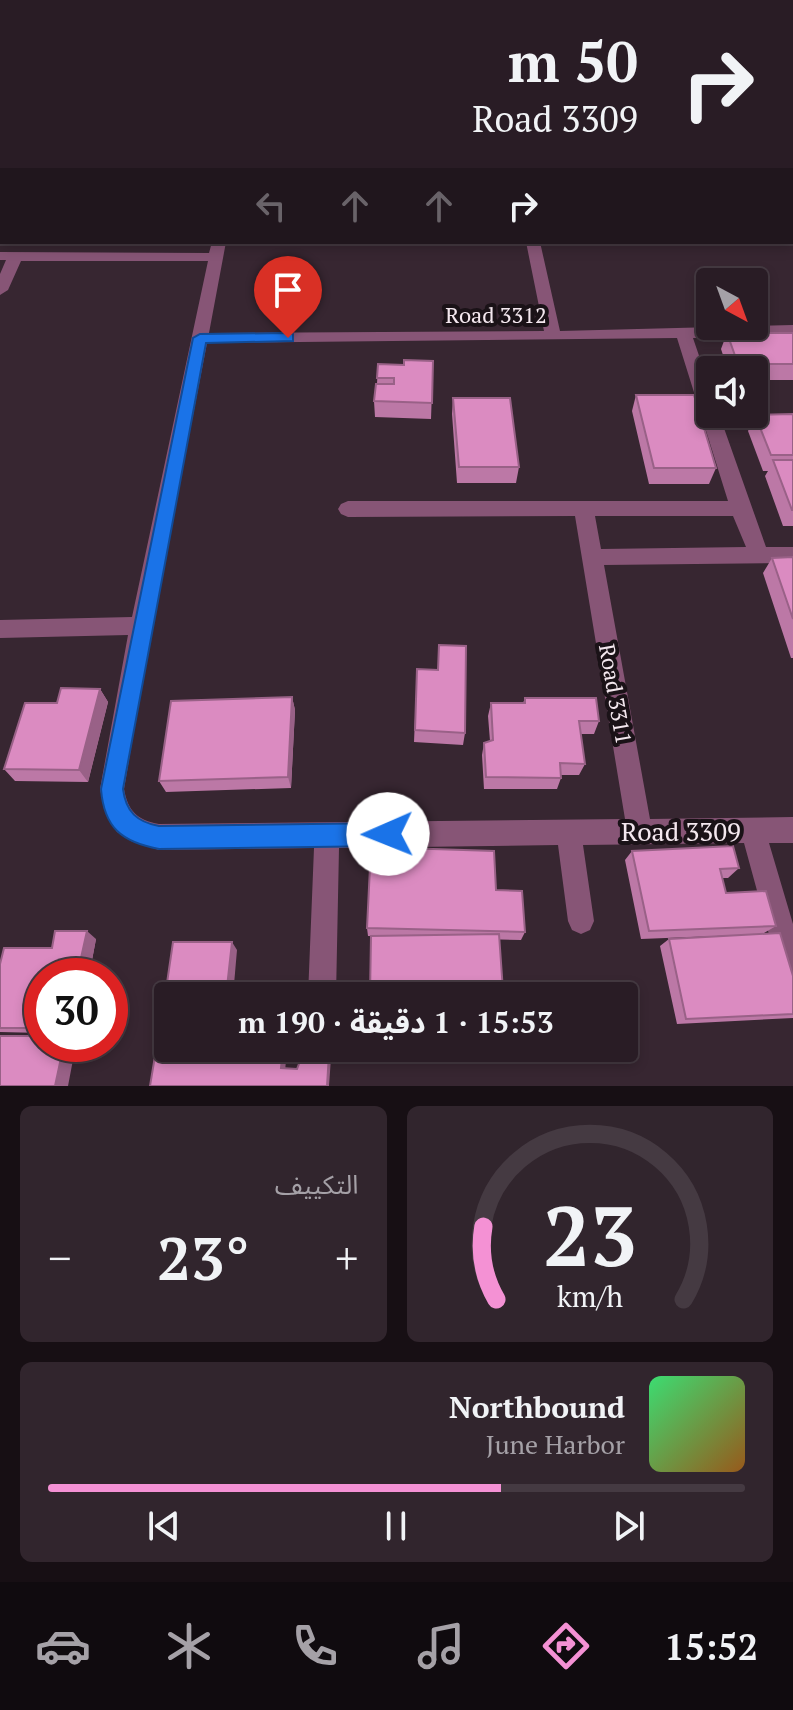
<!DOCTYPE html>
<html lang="ar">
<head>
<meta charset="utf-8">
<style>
  body { margin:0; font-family:"PT Serif","Noto Sans Arabic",serif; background:#31252d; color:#f1f3f6; direction:rtl; height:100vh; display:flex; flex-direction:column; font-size:30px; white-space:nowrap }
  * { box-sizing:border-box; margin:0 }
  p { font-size:26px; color:#a5a1a7 }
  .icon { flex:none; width:44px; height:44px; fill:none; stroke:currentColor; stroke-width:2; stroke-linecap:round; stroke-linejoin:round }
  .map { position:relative; height:1086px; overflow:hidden; direction:ltr }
  .details { display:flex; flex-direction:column; gap:20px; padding:20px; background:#170f14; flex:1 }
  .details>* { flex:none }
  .top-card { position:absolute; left:0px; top:0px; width:794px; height:244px; box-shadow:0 4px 12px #0003,0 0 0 2px #453a42; direction:rtl; background:#291c25; color:#f1f3f6; overflow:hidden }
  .needle { width:52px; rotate:139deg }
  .tools { position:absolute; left:696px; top:268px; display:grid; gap:16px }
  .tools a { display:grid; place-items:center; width:72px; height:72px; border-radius:8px; background:#291c25; box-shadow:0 4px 12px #0003,0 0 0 2px #453a42; font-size:40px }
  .speed { position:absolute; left:24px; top:958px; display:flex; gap:16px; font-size:40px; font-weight:700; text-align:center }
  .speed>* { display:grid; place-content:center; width:104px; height:104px; border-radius:50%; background:#291c25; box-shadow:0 4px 12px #0003,0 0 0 2px #453a42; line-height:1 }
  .speed .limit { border:12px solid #d22; background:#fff; color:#111 }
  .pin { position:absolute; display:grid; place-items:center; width:68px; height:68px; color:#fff; margin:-82px -34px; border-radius:50% 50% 50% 0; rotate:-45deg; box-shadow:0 0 8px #0007 }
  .pin .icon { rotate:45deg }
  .me { position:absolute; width:88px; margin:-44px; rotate:269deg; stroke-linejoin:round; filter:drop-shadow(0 0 6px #0008) }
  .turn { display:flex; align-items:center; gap:28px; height:168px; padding:0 24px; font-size:36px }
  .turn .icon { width:104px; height:104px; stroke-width:2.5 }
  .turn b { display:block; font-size:56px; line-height:68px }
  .lanes { display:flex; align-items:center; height:76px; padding:0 24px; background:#0003; justify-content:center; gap:40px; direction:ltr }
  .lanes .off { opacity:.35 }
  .big { font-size:60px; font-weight:700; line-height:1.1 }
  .details .tile { flex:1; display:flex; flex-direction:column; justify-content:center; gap:12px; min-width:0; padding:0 28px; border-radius:12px; background:#31252d }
  .details .dial { align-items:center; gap:0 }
  .dial svg { height:208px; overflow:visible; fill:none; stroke:#453a42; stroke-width:7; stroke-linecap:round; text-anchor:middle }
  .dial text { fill:#f1f3f6; stroke:none }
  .song { display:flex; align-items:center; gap:24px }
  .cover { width:96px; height:96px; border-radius:12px; background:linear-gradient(135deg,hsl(140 70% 55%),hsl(30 70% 35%)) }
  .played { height:8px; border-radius:4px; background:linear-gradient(90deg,#f491d4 65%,#453a42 65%) }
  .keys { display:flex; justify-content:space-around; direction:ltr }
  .heat { display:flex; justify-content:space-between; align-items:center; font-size:44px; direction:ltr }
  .details .tiles { flex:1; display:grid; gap:20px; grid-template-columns:1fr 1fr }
  .tile:last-child { grid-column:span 2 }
  .trip { position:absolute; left:154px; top:982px; width:484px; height:80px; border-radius:8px; background:#291c25; box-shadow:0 4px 12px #0003,0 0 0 2px #453a42; font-weight:700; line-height:80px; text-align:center; direction:rtl }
  .dock { display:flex; height:128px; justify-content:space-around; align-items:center; background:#100b0f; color:#a5a1a7 }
  .dock .icon { width:56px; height:56px }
  .dock .selected { color:#f491d4 }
  .dock b { font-size:36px; color:#f1f3f6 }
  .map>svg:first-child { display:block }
</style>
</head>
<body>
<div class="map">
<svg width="793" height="1086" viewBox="0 0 793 1086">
  <rect width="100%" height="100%" fill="#372631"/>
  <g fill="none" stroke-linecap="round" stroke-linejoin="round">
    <!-- minor -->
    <path fill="#875576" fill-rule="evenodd" d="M792 43H793V50H792Z
      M792 81H793V89H792Z
      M0 97H2V105H0Z
      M0 154H2V162H0Z
      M0 183H2V191H0Z
      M0 202H2L0 214Z
      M212 242H226L209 333 544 331 526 242H540L560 331 793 325V335L693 338 710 388V414H719L766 547H793V563L604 565 650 819 793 817V843H769L793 924V985L783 981 779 971 744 843 583 845 594 921 590 930 581 934 572 930 568 921 558 845 339 848 336 996H308L314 848 159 850 131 841 117 832 104 809 100 789 128 635 0 638V620L132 617 208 261H21L8 290 0 295V274L6 260H0V252L209 253ZM677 338 728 501H348L341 504 338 509 341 514 348 517 575 516 625 819 159 824C137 820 128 811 124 789L152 626 207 343ZM595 516H733L746 547 601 549Z"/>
    <!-- tertiary -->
    <path fill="#875576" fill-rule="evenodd" d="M746 0H756L757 2H747Z"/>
    <!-- secondary -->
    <path fill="#b96aa0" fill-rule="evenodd" d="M683 0H743L682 2Z
      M792 7H793V13H792Z
      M0 15H2V21H0Z"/>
  </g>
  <!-- wall -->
  <path fill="#bc78a6" d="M384 0H426V2H384Z
    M727 333H793V380H754V370H728L721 349Z
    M433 361 431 419 375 417 374 401 377 384 378 364 404 365Z
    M636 395 716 468 709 484H649L632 411Z
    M453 398 519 467 516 483H457L452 414Z
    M793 414V526H783L765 476 768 471H763L748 431 755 415Z
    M793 557V658H791L763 573 772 558Z
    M417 669 437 670 465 733 463 745 414 742Z
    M100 689 108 702 88 782 15 781 4 769 57 703Z
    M292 697 295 710 291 788 166 792 159 781Z
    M525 698 599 721 594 734H581L585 764 579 775H561V778L557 789H484L482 755 484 743 490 741 488 716 491 703H523Z
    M632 851 739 868 728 878H722L726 893 776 926 764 933 793 976V1018L677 1024 660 946 669 939 741 935 641 939 625 860Z
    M496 890 525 932 521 940 368 936 367 928Z
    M96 939 89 976H42V1033L0 1032V964L52 948Z"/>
  <!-- shaded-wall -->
  <path fill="#996187" d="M100 689 108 702 88 782 79 770Z
    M292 697 295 710 291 788 288 777Z
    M87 931 96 939 89 976H77Z
    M232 942 237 950 233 996H226Z
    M64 1044H76L68 1086H55Z
    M283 1048H287L285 1072 281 1068Z
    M329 1054 331 1058 329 1086H327Z"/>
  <!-- building -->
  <path fill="#db8bc1" stroke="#996187" stroke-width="2" d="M727 333H793V364H738Z
    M404 360 433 361 432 403 374 401 376 384H394V378H377L378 364 404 365Z
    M636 395H694L716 468H654Z
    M453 398H510L519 467H459Z
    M793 414V455H771L755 415Z
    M773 460H793V510H792Z
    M793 557V619L772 558Z
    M439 645 466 646 465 733 415 730 417 669 438 670Z
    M61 688 100 689 79 770 4 769 25 703H57Z
    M292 697 288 777 159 781 171 701Z
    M525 698H596L599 721H579L585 764 560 763 561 778 486 777 484 743 493 740 491 703H525Z
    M733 846 739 868 720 869 726 893 766 891 776 926 649 931 632 851Z
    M371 847 494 851 496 890 522 891 525 932 367 928Z
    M55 931H87L77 976H42V1028H0V964L4 948H52Z
    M780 933 793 976V1014L686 1019 669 939Z
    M499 934 503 991 501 996H370L371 936Z
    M173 942H232L226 996H168V1024H161Z
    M160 1026H168V1048H283L281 1068 297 1069 305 1048H317L329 1054 327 1086H150Z
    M0 1036H42V1044H64L55 1086H0Z"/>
  <!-- route -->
  <path fill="#1a73e8" stroke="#114b97" stroke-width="2" d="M288 333 293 334V341L206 343 123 789C126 812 137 822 159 826L388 823 396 826 399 834 396 842 388 846 159 849C122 842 104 828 101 789L193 338 200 334Z"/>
  <g text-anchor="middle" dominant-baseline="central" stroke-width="8" stroke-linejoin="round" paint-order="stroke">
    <!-- street labels -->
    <g font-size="22" fill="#f4e8ef" stroke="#1a1217">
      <text x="496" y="314">Road 3312</text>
      <text transform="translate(616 694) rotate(80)">Road 3311</text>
    </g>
    <!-- near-street labels -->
    <g font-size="26" fill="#f4e8ef" stroke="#1a1217">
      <text x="681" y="831">Road 3309</text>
    </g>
  </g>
</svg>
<div class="tools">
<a><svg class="needle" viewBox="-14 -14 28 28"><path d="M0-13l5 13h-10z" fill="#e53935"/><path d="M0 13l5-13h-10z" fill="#a5a1a7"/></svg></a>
<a><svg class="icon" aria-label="sound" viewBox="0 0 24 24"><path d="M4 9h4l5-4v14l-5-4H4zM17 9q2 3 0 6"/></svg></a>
</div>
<div class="speed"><div class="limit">30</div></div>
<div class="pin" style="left:288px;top:338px;background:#d93025"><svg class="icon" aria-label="arrive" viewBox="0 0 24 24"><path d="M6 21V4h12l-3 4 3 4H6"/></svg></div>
<svg class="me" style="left:388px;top:834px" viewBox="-20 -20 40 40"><circle r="19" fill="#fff"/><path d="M0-13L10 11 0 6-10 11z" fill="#1a73e8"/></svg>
<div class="trip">15:53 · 1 دقيقة · 190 m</div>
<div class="top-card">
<div class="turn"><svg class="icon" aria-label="right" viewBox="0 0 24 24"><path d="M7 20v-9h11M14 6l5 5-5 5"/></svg><div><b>50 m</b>Road 3309</div></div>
<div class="lanes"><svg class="icon off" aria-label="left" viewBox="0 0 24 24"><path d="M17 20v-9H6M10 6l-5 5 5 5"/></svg><svg class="icon off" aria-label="ahead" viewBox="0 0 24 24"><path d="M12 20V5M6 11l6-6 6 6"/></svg><svg class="icon off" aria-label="ahead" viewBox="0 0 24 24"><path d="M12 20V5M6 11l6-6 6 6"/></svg><svg class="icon" aria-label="right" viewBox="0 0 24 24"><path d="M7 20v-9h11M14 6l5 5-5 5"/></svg></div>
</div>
</div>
<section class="details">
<div class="tiles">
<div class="tile dial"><svg viewBox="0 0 100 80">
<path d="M14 69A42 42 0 1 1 86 69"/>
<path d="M14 69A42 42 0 0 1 9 41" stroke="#f491d4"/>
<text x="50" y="56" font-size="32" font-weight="700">23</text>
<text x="50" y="72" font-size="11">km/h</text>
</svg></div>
<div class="tile"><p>التكييف</p>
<div class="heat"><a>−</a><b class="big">23°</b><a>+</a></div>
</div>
<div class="tile">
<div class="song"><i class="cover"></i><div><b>Northbound</b><p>June Harbor</p></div></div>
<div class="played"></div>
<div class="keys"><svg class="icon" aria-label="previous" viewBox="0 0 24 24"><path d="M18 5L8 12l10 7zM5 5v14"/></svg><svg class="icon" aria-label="pause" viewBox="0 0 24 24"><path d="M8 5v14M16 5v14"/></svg><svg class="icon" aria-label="next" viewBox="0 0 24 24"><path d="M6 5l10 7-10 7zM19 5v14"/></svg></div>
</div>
</div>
</section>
<nav class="dock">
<b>15:52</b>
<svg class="icon selected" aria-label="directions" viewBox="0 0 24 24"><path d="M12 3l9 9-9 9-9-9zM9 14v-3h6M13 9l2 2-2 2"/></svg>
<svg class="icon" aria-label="music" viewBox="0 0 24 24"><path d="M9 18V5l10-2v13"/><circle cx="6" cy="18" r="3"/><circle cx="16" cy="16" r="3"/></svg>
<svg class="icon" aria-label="phone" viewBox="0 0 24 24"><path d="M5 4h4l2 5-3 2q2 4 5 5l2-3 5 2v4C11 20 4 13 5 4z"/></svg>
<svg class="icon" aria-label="climate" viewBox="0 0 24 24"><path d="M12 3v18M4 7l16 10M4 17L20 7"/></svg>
<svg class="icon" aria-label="car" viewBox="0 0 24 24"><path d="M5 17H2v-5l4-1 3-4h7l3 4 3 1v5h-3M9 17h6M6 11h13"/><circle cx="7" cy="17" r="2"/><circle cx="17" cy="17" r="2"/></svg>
</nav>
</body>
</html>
